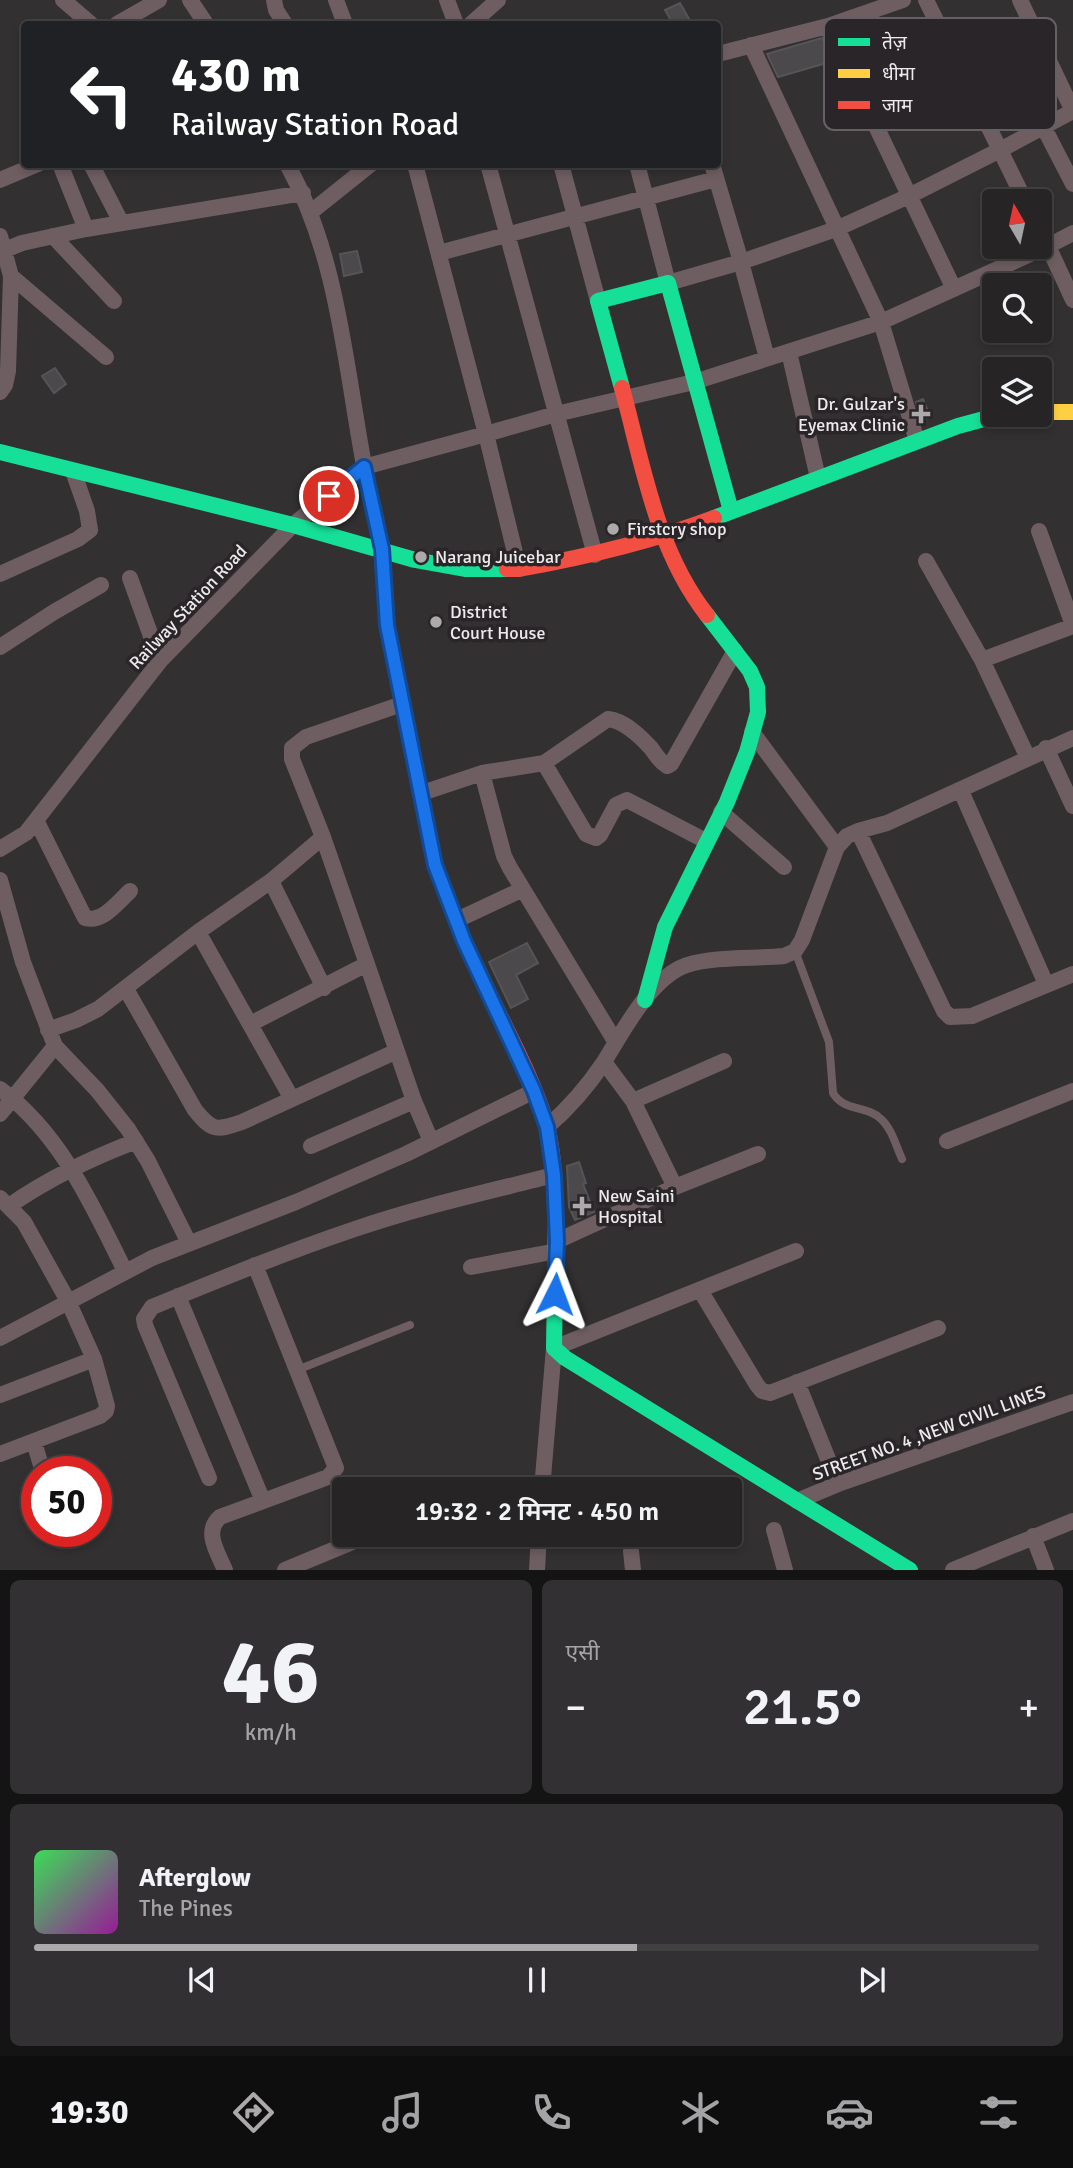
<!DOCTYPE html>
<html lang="hi">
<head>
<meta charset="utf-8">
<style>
  body { margin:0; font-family:Signika,"Noto Sans Devanagari",sans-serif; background:#323032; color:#f1f3f6; height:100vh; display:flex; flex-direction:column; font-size:26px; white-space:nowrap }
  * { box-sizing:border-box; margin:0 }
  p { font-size:23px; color:#a4a4a7 }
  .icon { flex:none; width:38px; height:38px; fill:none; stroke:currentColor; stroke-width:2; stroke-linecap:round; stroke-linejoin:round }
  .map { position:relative; height:1570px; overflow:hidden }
  .details { display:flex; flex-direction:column; gap:10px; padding:10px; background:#151414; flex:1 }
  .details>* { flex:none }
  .guide { position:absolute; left:21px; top:21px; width:700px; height:147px; border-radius:7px; box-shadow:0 4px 10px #0003,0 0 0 2px #424142; background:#202124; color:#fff; overflow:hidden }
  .needle { width:46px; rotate:351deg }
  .controls { position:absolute; left:982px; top:189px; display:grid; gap:14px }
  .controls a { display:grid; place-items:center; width:70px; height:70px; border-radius:7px; background:#262425; box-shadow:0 4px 10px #0003,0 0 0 2px #424142; font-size:35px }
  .speed { position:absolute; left:21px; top:1456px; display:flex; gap:14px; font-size:35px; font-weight:700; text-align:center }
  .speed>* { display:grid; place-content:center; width:91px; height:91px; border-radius:50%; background:#262425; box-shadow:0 4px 10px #0003,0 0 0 2px #424142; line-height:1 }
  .speed .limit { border:10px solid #d22; background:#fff; color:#111 }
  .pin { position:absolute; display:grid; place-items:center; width:60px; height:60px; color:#fff; margin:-30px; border:4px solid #fff; border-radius:50%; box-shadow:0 2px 7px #0007 }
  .me { position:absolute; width:77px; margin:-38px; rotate:3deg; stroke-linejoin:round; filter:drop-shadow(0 0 5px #0008) }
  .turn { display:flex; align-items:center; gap:24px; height:147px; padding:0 35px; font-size:32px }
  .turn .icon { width:91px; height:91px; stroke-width:2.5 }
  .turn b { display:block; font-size:49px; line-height:60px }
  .big { font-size:52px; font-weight:600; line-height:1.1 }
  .details .card { flex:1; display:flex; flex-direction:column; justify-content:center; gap:10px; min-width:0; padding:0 24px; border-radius:10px; background:#323032 }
  .details .dial { align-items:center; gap:0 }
  .dial b { font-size:91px; line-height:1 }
  .song { display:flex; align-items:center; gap:21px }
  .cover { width:84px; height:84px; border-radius:10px; background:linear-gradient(135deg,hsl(130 70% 55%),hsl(300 70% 35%)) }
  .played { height:7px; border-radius:4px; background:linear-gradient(90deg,#aca9ab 60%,#424142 60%) }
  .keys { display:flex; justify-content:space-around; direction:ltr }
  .heat { display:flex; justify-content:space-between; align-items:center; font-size:38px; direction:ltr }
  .details .tiles { flex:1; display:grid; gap:10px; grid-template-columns:1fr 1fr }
  .card:last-child { grid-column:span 2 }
  .trip { position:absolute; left:332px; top:1477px; width:410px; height:70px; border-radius:7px; background:#262425; box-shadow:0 4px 10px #0003,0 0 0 2px #424142; font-weight:600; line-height:70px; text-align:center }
  .tabs { display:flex; height:112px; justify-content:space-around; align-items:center; background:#0f0e0f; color:#a4a4a7 }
  .tabs .icon { width:49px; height:49px }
  .tabs .active { color:#aca9ab }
  .tabs b { font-size:32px; color:#f1f3f6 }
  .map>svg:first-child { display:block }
</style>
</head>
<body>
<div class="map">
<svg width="1073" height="1570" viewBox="0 0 1073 1570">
  <rect width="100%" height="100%" fill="#323031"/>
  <!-- building -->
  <path fill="#4b494b" stroke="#565456" stroke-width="2" d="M680 3 692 24H673L665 10Z
    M822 38 833 61 778 77 767 54Z
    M357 251 362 272 344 276 340 254Z
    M55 368 66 384 54 393 42 376Z
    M923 399 930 417 922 420 916 402Z
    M527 943 538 963 516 975 528 999 511 1008 489 962Z
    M579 1162 586 1183 583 1184 594 1212 575 1220 569 1207 567 1166Z"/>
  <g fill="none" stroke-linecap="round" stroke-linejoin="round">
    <!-- lane -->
    <path stroke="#6e5e61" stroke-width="8" d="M795 951 829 1042 833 1093C844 1112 867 1105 881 1119 892 1129 896 1146 902 1159
      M297 1370 410 1325"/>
    <!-- street -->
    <path stroke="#6e5e61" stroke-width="16" d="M63 0 91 24
      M190 0 206 24
      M274 0 276 10 285 24
      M336 0 345 24
      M447 0 456 24
      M926 0 1000 150 1073 111
      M1020 0 1073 111
      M117 24 159 0
      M471 24 498 0
      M828 26 903 0
      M751 45 881 322 1048 246 1040 229
      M718 54 828 26 954 289
      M1043 126 1073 184
      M91 164 121 222
      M287 164C338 256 345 364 364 465 369 493 376 521 382 549
      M488 164 595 555
      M561 164 598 301
      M637 164 668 283 741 262 767 358
      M712 164 741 262 836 229 909 196 1000 150 1025 201
      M0 180 38 164
      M311 212 371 164
      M86 229 303 193
      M1073 233 1048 246 1073 300
      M0 236 11 276 8 371 5 385 0 392
      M53 236 114 301
      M5 250 22 243 86 229 60 164
      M439 253 716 179
      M11 276 106 357
      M789 352 818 478
      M1039 531 1073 625
      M926 561 982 660 1028 758
      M519 569 486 434 556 414 694 382 881 322 917 441
      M0 574 78 539 90 530 87 511 73 471
      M130 578 160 661
      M0 647 54 612 101 585
      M982 660 1073 626
      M752 732 837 847
      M1046 748 1073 806
      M544 763 586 834 596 838 600 835 616 805 627 800 706 841
      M482 773 504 856 510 868 615 1041
      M961 791 1046 984
      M422 793 482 773 544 763 608 719C625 721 640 736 651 748 656 755 659 761 667 766L671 764 735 651
      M721 812 784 867
      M36 820 85 918C103 923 118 902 130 891
      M858 831 944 1011 950 1017 972 1016 1073 974
      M0 849 26 833 160 661 293 525 364 467 486 434 415 164
      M0 880 23 962 55 1046 97 1090 128 1129 148 1161 189 1243
      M271 881 324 988
      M457 920 521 890
      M198 932 292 1099
      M367 964 414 1101 431 1141
      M126 989 195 1110C212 1131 216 1131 242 1122L397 1051
      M250 1024 367 964 323 837 292 759V748L306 737 402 704
      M48 1030 76 1020 98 1009 198 932 271 881 323 837
      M604 1062 633 1101 675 1187
      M0 1089C61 1134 92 1205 125 1271
      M633 1101 724 1061
      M0 1114 55 1046
      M547 1127C569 1108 588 1086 604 1062 623 1031 651 977 687 965 715 956 754 959 784 956L795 951 802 940 837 847 847 836 858 831 887 823 1073 738
      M947 1141 1073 1091
      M311 1146 414 1101
      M0 1198 24 1222 68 1301 94 1359 107 1406 106 1411 100 1416 0 1454
      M9 1206C49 1178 90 1159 136 1141
      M557 1241 675 1187 758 1154
      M471 1267 557 1251
      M700 1290 757 1385 762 1391 770 1393 938 1328
      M178 1296 263 1501
      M0 1338 152 1258 296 1202 406 1154 534 1091
      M797 1382 838 1484
      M0 1395 94 1359
      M34 1442 43 1472
      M209 1478 145 1325 144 1319 152 1307C218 1280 284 1253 352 1230 418 1207 487 1192 554 1175
      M521 1489 542 1483
      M542 1489 554 1348 796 1251
      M797 1501 838 1484 1073 1402
      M774 1530 785 1570
      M1033 1536 1046 1570
      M631 1551 633 1570
      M225 1570C218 1553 203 1532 220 1517L328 1477 336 1468 255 1265
      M285 1570 369 1535
      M537 1570 539 1535
      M953 1570 1073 1521"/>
    <!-- fast -->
    <path stroke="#16e098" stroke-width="16" d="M622 388 598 301 668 283 731 511
      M0 452 293 525 415 560 465 569H507
      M714 518 958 426 984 419 1015 415
      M382 549 387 625 435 865 464 941 480 974
      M645 1000 665 927 727 802 747 752 758 712 757 687 750 671 707 615
      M556 1217 554 1348 565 1358 910 1570"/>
    <!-- slow -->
    <path stroke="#ffcf43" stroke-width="16" d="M1040 412H1073"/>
    <!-- jam -->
    <path stroke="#f24e42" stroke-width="16" d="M622 388C643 465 656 550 707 615
      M507 569H519C586 557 650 542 714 518
      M480 974C501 1021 534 1078 547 1126 554 1155 555 1187 556 1217"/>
  </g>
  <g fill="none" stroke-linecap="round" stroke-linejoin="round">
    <!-- route casing -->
    <g stroke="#114b97" stroke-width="18">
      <path id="route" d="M329 496 364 467 382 549 387 625 435 865 464 941 534 1091 547 1127 554 1175 557 1241 555 1294"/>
    </g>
    <!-- route -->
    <use href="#route" stroke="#1a73e8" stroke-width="12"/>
  </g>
  <!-- markers -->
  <g fill="#aca9ab" stroke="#292528" stroke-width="2.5">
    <path d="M917.5 403.5h7v7h7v7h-7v7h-7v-7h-7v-7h7z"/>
    <circle cx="613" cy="529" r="7"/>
    <circle cx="421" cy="557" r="7"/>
    <circle cx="436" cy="622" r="7"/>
    <path d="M578.5 1195.5h7v7h7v7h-7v7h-7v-7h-7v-7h7z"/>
  </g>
  <g text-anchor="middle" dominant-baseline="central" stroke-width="7" stroke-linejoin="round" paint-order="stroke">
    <!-- poi labels -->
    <g font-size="18" fill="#edeaec" stroke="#292528" text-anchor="start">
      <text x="905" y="404" text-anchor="end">Dr. Gulzar's<tspan x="905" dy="21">Eyemax Clinic</tspan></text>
      <text x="627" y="529">Firstcry shop</text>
      <text x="435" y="557">Narang Juicebar</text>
      <text x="450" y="612">District<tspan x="450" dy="21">Court House</tspan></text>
      <text x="598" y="1196">New Saini<tspan x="598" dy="21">Hospital</tspan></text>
    </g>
    <!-- street labels -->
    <g font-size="18" fill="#edeaec" stroke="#292528">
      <text transform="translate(188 607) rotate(-47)">Railway Station Road</text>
      <text transform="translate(929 1433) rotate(-20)">STREET NO. 4 ,NEW CIVIL LINES</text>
    </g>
  </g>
  <!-- legend -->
  <rect x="824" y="18" width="232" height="112" rx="10" fill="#292528" stroke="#646063" stroke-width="2"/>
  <rect x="838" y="38" width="32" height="8" fill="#16e098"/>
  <rect x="838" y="69" width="32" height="9" fill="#ffcf43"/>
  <rect x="838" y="101" width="32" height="8" fill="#f24e42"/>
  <g font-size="19" fill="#edeaec">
    <text x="882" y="49">तेज़</text>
    <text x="882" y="80">धीमा</text>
    <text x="882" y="112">जाम</text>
  </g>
</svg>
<div class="controls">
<a><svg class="needle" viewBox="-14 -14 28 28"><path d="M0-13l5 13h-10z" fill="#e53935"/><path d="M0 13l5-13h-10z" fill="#a4a4a7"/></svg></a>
<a><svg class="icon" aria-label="search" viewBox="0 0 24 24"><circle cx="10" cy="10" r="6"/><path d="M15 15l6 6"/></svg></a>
<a><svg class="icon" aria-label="layers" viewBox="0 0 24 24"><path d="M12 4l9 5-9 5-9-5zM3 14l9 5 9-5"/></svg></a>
</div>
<div class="speed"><div class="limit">50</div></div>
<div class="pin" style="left:329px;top:496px;background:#d93025"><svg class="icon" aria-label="arrive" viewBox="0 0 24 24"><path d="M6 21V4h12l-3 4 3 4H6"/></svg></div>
<svg class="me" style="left:555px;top:1294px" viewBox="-20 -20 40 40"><path d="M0-17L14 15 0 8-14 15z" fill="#1a73e8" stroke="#fff" stroke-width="4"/></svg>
<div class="trip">19:32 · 2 मिनट · 450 m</div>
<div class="guide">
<div class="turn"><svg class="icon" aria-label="left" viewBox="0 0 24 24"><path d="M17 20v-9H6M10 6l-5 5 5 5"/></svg><div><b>430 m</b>Railway Station Road</div></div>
</div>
</div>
<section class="details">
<div class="tiles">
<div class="card dial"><b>46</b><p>km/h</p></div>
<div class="card"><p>एसी</p>
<div class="heat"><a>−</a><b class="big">21.5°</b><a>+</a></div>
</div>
<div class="card">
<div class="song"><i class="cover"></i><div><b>Afterglow</b><p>The Pines</p></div></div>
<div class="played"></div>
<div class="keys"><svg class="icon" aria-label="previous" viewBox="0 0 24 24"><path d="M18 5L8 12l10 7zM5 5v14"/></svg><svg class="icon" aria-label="pause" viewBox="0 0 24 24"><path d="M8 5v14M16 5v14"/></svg><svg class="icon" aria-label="next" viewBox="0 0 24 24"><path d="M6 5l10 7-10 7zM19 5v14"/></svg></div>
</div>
</div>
</section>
<nav class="tabs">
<b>19:30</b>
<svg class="icon active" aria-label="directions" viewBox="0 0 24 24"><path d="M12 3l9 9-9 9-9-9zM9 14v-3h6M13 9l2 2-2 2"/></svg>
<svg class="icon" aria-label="music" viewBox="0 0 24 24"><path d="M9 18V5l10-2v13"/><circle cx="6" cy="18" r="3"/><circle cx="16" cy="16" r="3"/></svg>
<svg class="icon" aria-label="phone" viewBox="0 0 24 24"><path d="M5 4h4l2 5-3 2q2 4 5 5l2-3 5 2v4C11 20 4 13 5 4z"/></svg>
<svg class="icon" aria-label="climate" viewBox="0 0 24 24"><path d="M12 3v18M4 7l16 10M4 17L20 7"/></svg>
<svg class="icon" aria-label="car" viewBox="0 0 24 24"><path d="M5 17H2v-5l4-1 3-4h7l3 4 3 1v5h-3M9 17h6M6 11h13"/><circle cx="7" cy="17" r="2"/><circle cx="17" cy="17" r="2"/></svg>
<svg class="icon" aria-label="filters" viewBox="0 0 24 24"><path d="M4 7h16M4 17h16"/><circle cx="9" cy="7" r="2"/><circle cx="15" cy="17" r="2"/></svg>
</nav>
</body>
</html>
